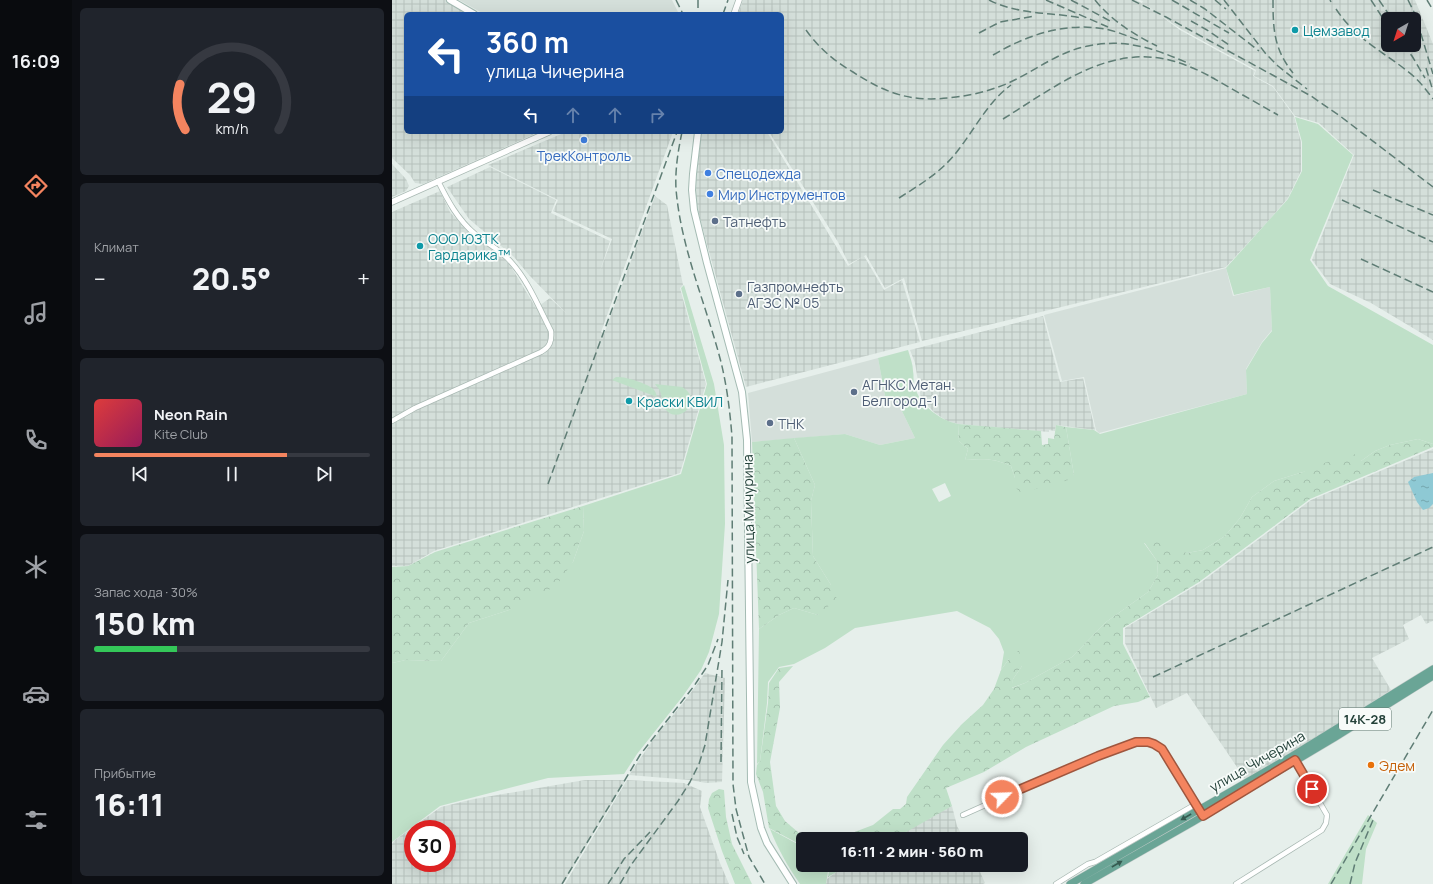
<!DOCTYPE html>
<html lang="ru">
<head>
<meta charset="utf-8">
<style>
  body { margin:0; font-family:Manrope,sans-serif; background:#20242c; color:#f1f3f6; height:100vh; display:flex; flex-direction:column; font-size:15px; white-space:nowrap }
  * { box-sizing:border-box; margin:0 }
  p { font-size:13px; color:#9ea1a6 }
  .icon { flex:none; width:22px; height:22px; fill:none; stroke:currentColor; stroke-width:2; stroke-linecap:round; stroke-linejoin:round }
  .map { position:relative; flex:1; overflow:hidden }
  .side { display:flex; flex-direction:column; gap:8px; padding:8px; background:#0d0f14; width:320px }
  .side>* { flex:none }
  .top-card { position:absolute; left:12px; top:12px; width:380px; height:122px; border-radius:6px; box-shadow:0 4px 16px #0002; background:#1a4fa0; color:#fff; overflow:hidden }
  .needle { width:26px; rotate:219deg }
  .tools { position:absolute; left:989px; top:12px; display:grid; gap:8px }
  .tools a { display:grid; place-items:center; width:40px; height:40px; border-radius:6px; background:#171b24; box-shadow:0 4px 16px #0002; font-size:20px }
  .speed { position:absolute; left:12px; top:820px; display:flex; gap:8px; font-size:20px; font-weight:700; text-align:center }
  .speed>* { display:grid; place-content:center; width:52px; height:52px; border-radius:50%; background:#171b24; box-shadow:0 4px 16px #0002; line-height:1 }
  .speed .limit { border:6px solid #d22; background:#fff; color:#111 }
  .pin { position:absolute; display:grid; place-items:center; width:34px; height:34px; color:#fff; margin:-17px; border:2px solid #fff; border-radius:50%; box-shadow:0 1px 4px #0007 }
  .me { position:absolute; width:44px; margin:-22px; rotate:66deg; stroke-linejoin:round; filter:drop-shadow(0 0 3px #0008) }
  .turn { display:flex; align-items:center; gap:14px; height:84px; padding:0 16px; font-size:18px }
  .turn .icon { width:52px; height:52px; stroke-width:2.5 }
  .turn b { display:block; font-size:28px; line-height:34px }
  .lanes { display:flex; align-items:center; height:38px; padding:0 16px; background:#0003; justify-content:center; gap:20px; direction:ltr }
  .lanes .off { opacity:.35 }
  .big { font-size:30px; font-weight:800; line-height:1.1 }
  .side .card { flex:1; display:flex; flex-direction:column; justify-content:center; gap:6px; min-width:0; padding:0 14px; border-radius:6px; background:#20242c }
  .side .dial { align-items:center; gap:0 }
  .dial svg { height:104px; overflow:visible; fill:none; stroke:#363941; stroke-width:7; stroke-linecap:round; text-anchor:middle }
  .dial text { fill:#f1f3f6; stroke:none }
  .song { display:flex; align-items:center; gap:12px }
  .cover { width:48px; height:48px; border-radius:6px; background:linear-gradient(135deg,hsl(0 70% 55%),hsl(330 70% 35%)) }
  .played { height:4px; border-radius:2px; background:linear-gradient(90deg,#f4845f 70%,#363941 70%) }
  .keys { display:flex; justify-content:space-around; direction:ltr }
  .heat { display:flex; justify-content:space-between; align-items:center; font-size:22px; direction:ltr }
  .charge { height:6px; border-radius:3px; background:linear-gradient(90deg,#34c759 30%,#363941 0) }
  .trip { position:absolute; left:404px; top:832px; width:232px; height:40px; border-radius:6px; background:#171b24; box-shadow:0 4px 16px #0002; font-weight:800; line-height:40px; text-align:center }
  main { display:flex; flex:1; min-height:0 }
  .tab-bar { display:flex; flex-direction:column; width:72px; justify-content:space-around; align-items:center; background:#090b0e; color:#9ea1a6 }
  .tab-bar .icon { width:28px; height:28px }
  .tab-bar .selected { color:#f4845f }
  .tab-bar b { font-size:18px; color:#f1f3f6 }
  .map>svg:first-child { display:block }
</style>
</head>
<body>
<main>
<nav class="tab-bar">
<b>16:09</b>
<svg class="icon selected" aria-label="directions" viewBox="0 0 24 24"><path d="M12 3l9 9-9 9-9-9zM9 14v-3h6M13 9l2 2-2 2"/></svg>
<svg class="icon" aria-label="music" viewBox="0 0 24 24"><path d="M9 18V5l10-2v13"/><circle cx="6" cy="18" r="3"/><circle cx="16" cy="16" r="3"/></svg>
<svg class="icon" aria-label="phone" viewBox="0 0 24 24"><path d="M5 4h4l2 5-3 2q2 4 5 5l2-3 5 2v4C11 20 4 13 5 4z"/></svg>
<svg class="icon" aria-label="climate" viewBox="0 0 24 24"><path d="M12 3v18M4 7l16 10M4 17L20 7"/></svg>
<svg class="icon" aria-label="car" viewBox="0 0 24 24"><path d="M5 17H2v-5l4-1 3-4h7l3 4 3 1v5h-3M9 17h6M6 11h13"/><circle cx="7" cy="17" r="2"/><circle cx="17" cy="17" r="2"/></svg>
<svg class="icon" aria-label="filters" viewBox="0 0 24 24"><path d="M4 7h16M4 17h16"/><circle cx="9" cy="7" r="2"/><circle cx="15" cy="17" r="2"/></svg>
</nav>
<section class="side">
<div class="card dial"><svg viewBox="0 0 100 80">
<path d="M14 69A42 42 0 1 1 86 69"/>
<path d="M14 69A42 42 0 0 1 10 34" stroke="#f4845f"/>
<text x="50" y="56" font-size="32" font-weight="700">29</text>
<text x="50" y="72" font-size="11">km/h</text>
</svg></div>
<div class="card"><p>Климат</p>
<div class="heat"><a>−</a><b class="big">20.5°</b><a>+</a></div>
</div>
<div class="card">
<div class="song"><i class="cover"></i><div><b>Neon Rain</b><p>Kite Club</p></div></div>
<div class="played"></div>
<div class="keys"><svg class="icon" aria-label="previous" viewBox="0 0 24 24"><path d="M18 5L8 12l10 7zM5 5v14"/></svg><svg class="icon" aria-label="pause" viewBox="0 0 24 24"><path d="M8 5v14M16 5v14"/></svg><svg class="icon" aria-label="next" viewBox="0 0 24 24"><path d="M6 5l10 7-10 7zM19 5v14"/></svg></div>
</div>
<div class="card"><p>Запас хода · 30%</p><b class="big">150 km</b><div class="charge"></div></div>
<div class="card"><p>Прибытие</p><b class="big">16:11</b></div>
</section>
<div class="map">
<svg width="1041" height="884" viewBox="0 0 1041 884">
  <defs>
    <pattern id="industrial-grid" width="8" height="8" patternUnits="userSpaceOnUse"><rect width="8" height="8" fill="#d4dfda"/><path d="M0 4h8M4 0v8" fill="none" stroke="#b6c1bc"/></pattern>
    <pattern id="forest-crowns" width="20" height="18" patternUnits="userSpaceOnUse"><rect width="20" height="18" fill="#bfe0c8"/><path d="M2 6a3 3 0 1 1 6 0M12 15a3 3 0 1 1 6 0" fill="none" stroke="#a4c1ad"/></pattern>
    <pattern id="water-ripples" width="26" height="14" patternUnits="userSpaceOnUse"><rect width="26" height="14" fill="#8ec9d4"/><path d="M2 4q2-2 4 0t4 0M15 11q2-2 4 0t4 0" fill="none" stroke="#74a5ad"/></pattern>
  </defs>
  <rect width="100%" height="100%" fill="#e6efeb"/>
  <!-- built -->
  <path fill="#d4dfda" d="M67 0H280L287 14H92Z
    M834 268 841 296 878 287 880 330 870 342 854 369 855 394 707 433 704 430 692 377 670 381 652 315Z
    M486 358 493 396H499L503 398 506 403 523 438 488 445 453 434 360 442 356 393Z"/>
  <!-- industrial -->
  <path fill="url(#industrial-grid)" fill-rule="evenodd" d="M0 0H54L77 14H14V132H147L31 184 23 183 18 175 0 158Z
    M351 0H744L757 7 788 30 863 71 861 76 881 87 902 116 909 142V171L896 198 878 219 834 267 530 341 512 278 493 288 474 255 457 264 446 242 377 132H390V14H346Z
    M748 0H1023L1041 44V340L979 303 938 284 920 260 962 155 927 123 903 116 881 86 862 76 864 70 789 29 750 3 751 1ZM996 19H1022V45H996Z
    M174 132H281L209 332 212 334 263 196 275 205 291 285 288 288 314 384 288 473 42 551 16 566H0V212L48 191 58 212 75 231 111 258 118 265 144 308 158 298 175 314 137 275 122 257 77 219 55 187 98 167 164 200 159 213 218 241 208 271 220 239 161 211 166 200 96 165Z
    M309 132H375L456 266 472 256 492 290 510 280 528 342 354 387 303 200V166Z
    M0 164 14 179 17 186 14 191 0 197Z
    M651 316 668 382 691 378 703 430 664 425 663 431 657 430V432L566 424 555 421 543 413 529 399 523 363 518 350Z
    M1041 449V621L1034 624 1029 615 1011 625 1017 639 980 658 999 690 928 735 853 779 795 693 764 708 733 643V628L808 583 919 500Z
    M313 673 333 678 330 782 314 783 298 780 237 775 263 737 295 698Z
    M193 780H234L171 884H0V844L3 840 49 807 82 799ZM21 829H55V863H21Z
    M235 780 292 783 310 791 308 807 328 863 337 884H173Z
    M560 806 565 826 572 839H491Z
    M453 865H585L593 883 591 884H434L435 879Z"/>
  <!-- grass -->
  <path fill="#bfe0c8" fill-rule="evenodd" d="M903 117 926 124 961 155 918 260 936 286 1041 345V444L1026 439 998 445 983 451 969 461 911 472 882 481 860 497 848 518 833 536 811 550 795 553 752 543 765 561 766 575 756 592 714 622 680 657 633 683 619 688 621 679 630 666 617 659 609 670 612 652 607 639 598 628 565 611 463 628 433 648 402 664 387 667 376 682 375 703 368 761 365 764 367 629 387 615 402 608 426 615 439 585 421 556 419 501 423 485 402 438 453 434 488 445 523 438 506 403C502 398 500 396 493 396L486 358 516 350C518 357 521 364 521 371 522 375 521 380 522 384 526 404 547 420 566 424L567 441 576 449 573 460C592 459 601 458 619 466L623 478V487L682 475 674 427 702 430 708 434 855 394 854 370 870 343 880 331 878 287 842 295 834 268 896 199 910 171V142ZM553 483 559 496 547 502 540 489Z
    M292 285 322 384 332 445 333 524 327 614 317 652 309 670 291 696 245 754 232 774 156 778 48 806 0 842V663L14 660 49 661 77 623 117 610 181 562 192 531 191 506 289 474 315 384 289 288Z
    M224 377C232 376 254 383 260 388 263 390 264 393 265 397L220 380Z
    M263 384 290 387C314 401 286 426 273 409 269 404 271 397 268 391 267 388 264 386 263 384Z
    M976 815 985 823 974 849 970 884H936Z
    M378 829 411 847V865H437L434 884H408C396 867 386 849 378 829Z"/>
  <!-- forest -->
  <path fill="url(#forest-crowns)" d="M566 424 649 431 650 445 656 444V438L662 439 664 425 674 427 682 475 680 479 629 493 623 487V478L619 466C601 458 592 459 573 460L576 449 567 441Z
    M402 438 423 485 419 501 421 556 439 585 445 599 426 615 402 608 387 615 367 629 360 442Z
    M1026 439 1041 444V447L918 499 807 582 731 628V644L758 697 746 702 722 706 634 747 592 772 554 788 560 806 502 839H444L481 825 501 809H508L514 804 515 797 551 745 570 724 591 705 602 689 609 670 617 659 627 650 630 666 621 679 620 688 633 683 680 657 714 622 756 592 766 575 765 561 752 542 762 541 795 553 811 550 833 536 848 518 860 497 882 481 911 472 942 459 964 454 969 461 983 451 998 445Z
    M191 506 192 531 181 562 164 586 117 610 77 623 49 661 14 660 0 663V567L16 566 43 552Z
    M401 666 387 682 388 708 378 762 384 806 393 821 407 833 423 839H411V846L377 828 371 792 364 774 365 765 368 761 376 703 377 683 387 668Z
    M327 789 332 790 334 817 340 844 360 884H343L330 851 316 808 317 799 320 793Z
    M438 865H456L436 877Z"/>
  <!-- water -->
  <path fill="url(#water-ripples)" d="M1041 473V504L1037 508 1031 510 1025 502 1016 482 1022 477Z"/>
  <g fill="none" stroke-linecap="round" stroke-linejoin="round">
    <!-- minor casing -->
    <g stroke="#a8b8b2" stroke-width="6">
      <path id="minor" d="M0 421 23 408 149 352C158 347 160 341 159 331 147 308 137 282 119 262 109 250 95 244 83 234 66 220 56 201 46 181
        M571 815 706 755 744 743 756 742 763 744 770 749 808 811
        M664 884 696 864 703 862 804 804
        M844 884 930 830 934 823 935 815 903 760"/>
    </g>
    <!-- tertiary casing -->
    <g stroke="#a8b8b2" stroke-width="7">
      <path id="tertiary" d="M342 14 347 0
        M0 202 157 132"/>
    </g>
    <!-- secondary casing -->
    <g stroke="#a4bbb3" stroke-width="8">
      <path id="secondary" d="M58 0 82 14
        M306 132 301 174 300 190 302 210 315 263 350 392 355 440 359 782 369 828 375 843 401 884"/>
    </g>
    <!-- primary casing -->
    <g stroke="#c2cac8" stroke-width="8">
      <path id="primary" d="M678 884 900 756 1041 669
        M692 884 801 822 942 738 1041 676"/>
    </g>
    <!-- minor -->
    <use href="#minor" stroke="#fff" stroke-width="4.5"/>
    <!-- tertiary -->
    <use href="#tertiary" stroke="#fff" stroke-width="5.5"/>
    <!-- secondary -->
    <use href="#secondary" stroke="#fff" stroke-width="6"/>
    <!-- primary -->
    <use href="#primary" stroke="#6aa596" stroke-width="7"/>
    <!-- rail -->
    <path stroke="#5f7d75" stroke-width="1.5" stroke-dasharray="8 4" stroke-linecap="butt" d="M284 0 291 14
      M306 0V14
      M597 0C626 15 659 12 690 18
      M654 0 716 27
      M679 0 720 22
      M703 0C720 21 741 34 765 46
      M740 0 774 17 919 96 948 116 1041 187
      M780 0 837 33
      M798 0 813 9 867 51
      M823 0 834 9
      M832 0 874 54 886 66 915 89
      M881 0C881 30 882 49 901 73
      M938 0 939 2
      M979 0 996 26
      M987 0 1000 19
      M1016 0 1023 14 1041 74
      M1035 0 1041 10
      M944 9C964 39 987 49 1014 70 1025 78 1033 88 1041 99
      M331 14 336 0
      M799 21 815 30 837 45
      M414 30C426 47 442 61 461 72 496 95 522 103 564 97 581 95 597 91 614 84 642 72 665 52 696 46 734 38 764 49 798 64
      M587 33 608 22 643 16
      M1011 45 1020 56 1033 78
      M601 55C635 35 673 22 713 29 724 31 735 36 746 40
      M1034 68 1041 91
      M819 77 886 115
      M611 119C663 87 717 43 781 61 796 65 810 72 823 79
      M290 132C286 151 283 170 284 189 289 249 314 304 329 362 335 387 338 411 340 437L341 784 344 809 357 857 373 884
      M981 190 1041 215
      M507 198C529 184 551 171 567 149 584 127 596 102 619 85
      M950 200 1041 242
      M969 259 1041 292
      M156 484 285 132
      M761 677 1041 547
      M329 762 330 666
      M340 814 345 837 352 854
      M170 884 248 755 302 686 316 665 326 639
      M216 884 232 859 258 832
      M228 884 239 865 286 801 298 782 307 764 313 745 330 642 336 580
      M939 884 1041 710
      M958 884 963 863 981 820"/>
  </g>
  <!-- one-way arrows -->
  <defs><path id="oneway-solid" d="M-6-.8H1V-3.2L6.5 0L1 3.2V.8H-6Z"/></defs>
  <g fill="#365b51">
    <use href="#oneway-solid" transform="translate(794 817) rotate(150)"/>
    <use href="#oneway-solid" transform="translate(725 864) rotate(-30)"/>
  </g>
  <g fill="none" stroke-linecap="round" stroke-linejoin="round">
    <!-- route casing -->
    <g stroke="#9f563e" stroke-width="10">
      <path id="route" d="M610 797 706 756 744 742H756L762 744 770 749 811 816 903 760 920 789"/>
    </g>
    <!-- route -->
    <use href="#route" stroke="#f4845f" stroke-width="7"/>
  </g>
  <!-- markers -->
  <g fill="#0f9aa8" stroke="#f7fbf9" stroke-width="1.5">
    <circle cx="903" cy="30" r="4"/>
    <circle cx="28" cy="246" r="4"/>
    <circle cx="237" cy="401" r="4"/>
  </g>
  <g fill="#3f7fe0" stroke="#f7fbf9" stroke-width="1.5">
    <circle cx="192" cy="140" r="4"/>
    <circle cx="316" cy="173" r="4"/>
    <circle cx="318" cy="194" r="4"/>
  </g>
  <g fill="#5c6f8a" stroke="#f7fbf9" stroke-width="1.5">
    <circle cx="323" cy="221" r="4"/>
    <circle cx="347" cy="294" r="4"/>
    <circle cx="462" cy="392" r="4"/>
    <circle cx="378" cy="423" r="4"/>
  </g>
  <circle fill="#e8710a" stroke="#f7fbf9" stroke-width="1.5" cx="979" cy="765" r="4"/>
  <g text-anchor="middle" dominant-baseline="central" stroke-width="3.5" stroke-linejoin="round" paint-order="stroke">
    <!-- shield labels -->
    <rect fill="#f7fbf9" stroke="#637a73" stroke-width="1" x="947" y="708" width="52" height="22" rx="3"/>
    <g font-size="13" font-weight="bold" fill="#24423a">
      <text x="973" y="719">14К-28</text>
    </g>
    <!-- culture labels -->
    <g font-size="14" fill="#0d838f" stroke="#f7fbf9" text-anchor="start">
      <text x="911" y="30">Цемзавод</text>
      <text x="36" y="238">ООО ЮЗТК<tspan x="36" dy="16">Гардарика™</tspan></text>
      <text x="245" y="401">Краски КВИЛ</text>
    </g>
    <!-- shop labels -->
    <g font-size="14" fill="#366cbe" stroke="#f7fbf9" text-anchor="start">
      <text x="192" y="155" text-anchor="middle">ТрекКонтроль</text>
      <text x="324" y="173">Спецодежда</text>
      <text x="326" y="194">Мир Инструментов</text>
    </g>
    <!-- service labels -->
    <g font-size="14" fill="#4e5e75" stroke="#f7fbf9" text-anchor="start">
      <text x="331" y="221">Татнефть</text>
      <text x="355" y="286">Газпромнефть<tspan x="355" dy="16">АГЗС № 05</tspan></text>
      <text x="470" y="384">АГНКС Метан.<tspan x="470" dy="16">Белгород-1</tspan></text>
      <text x="386" y="423">ТНК</text>
    </g>
    <!-- street labels -->
    <g font-size="14" fill="#24423a" stroke="#f7fbf9">
      <text transform="translate(356 509) rotate(-91)">улица Мичурина</text>
      <text transform="translate(865 761) rotate(-30)">улица Чичерина</text>
    </g>
    <!-- food labels -->
    <g font-size="14" fill="#c56008" stroke="#f7fbf9" text-anchor="start">
      <text x="987" y="765">Эдем</text>
    </g>
  </g>
</svg>
<div class="tools">
<a><svg class="needle" viewBox="-14 -14 28 28"><path d="M0-13l5 13h-10z" fill="#e53935"/><path d="M0 13l5-13h-10z" fill="#9ea1a6"/></svg></a>
</div>
<div class="speed"><div class="limit">30</div></div>
<div class="pin" style="left:920px;top:789px;background:#d93025"><svg class="icon" aria-label="arrive" viewBox="0 0 24 24"><path d="M6 21V4h12l-3 4 3 4H6"/></svg></div>
<svg class="me" style="left:610px;top:797px" viewBox="-20 -20 40 40"><circle r="17" fill="#f4845f" stroke="#fff" stroke-width="3"/><path d="M0-11L8 9 0 5-8 9z" fill="#fff"/></svg>
<div class="trip">16:11 · 2 мин · 560 m</div>
<div class="top-card">
<div class="turn"><svg class="icon" aria-label="left" viewBox="0 0 24 24"><path d="M17 20v-9H6M10 6l-5 5 5 5"/></svg><div><b>360 m</b>улица Чичерина</div></div>
<div class="lanes"><svg class="icon" aria-label="left" viewBox="0 0 24 24"><path d="M17 20v-9H6M10 6l-5 5 5 5"/></svg><svg class="icon off" aria-label="ahead" viewBox="0 0 24 24"><path d="M12 20V5M6 11l6-6 6 6"/></svg><svg class="icon off" aria-label="ahead" viewBox="0 0 24 24"><path d="M12 20V5M6 11l6-6 6 6"/></svg><svg class="icon off" aria-label="right" viewBox="0 0 24 24"><path d="M7 20v-9h11M14 6l5 5-5 5"/></svg></div>
</div>
</div>
</main>
</body>
</html>
